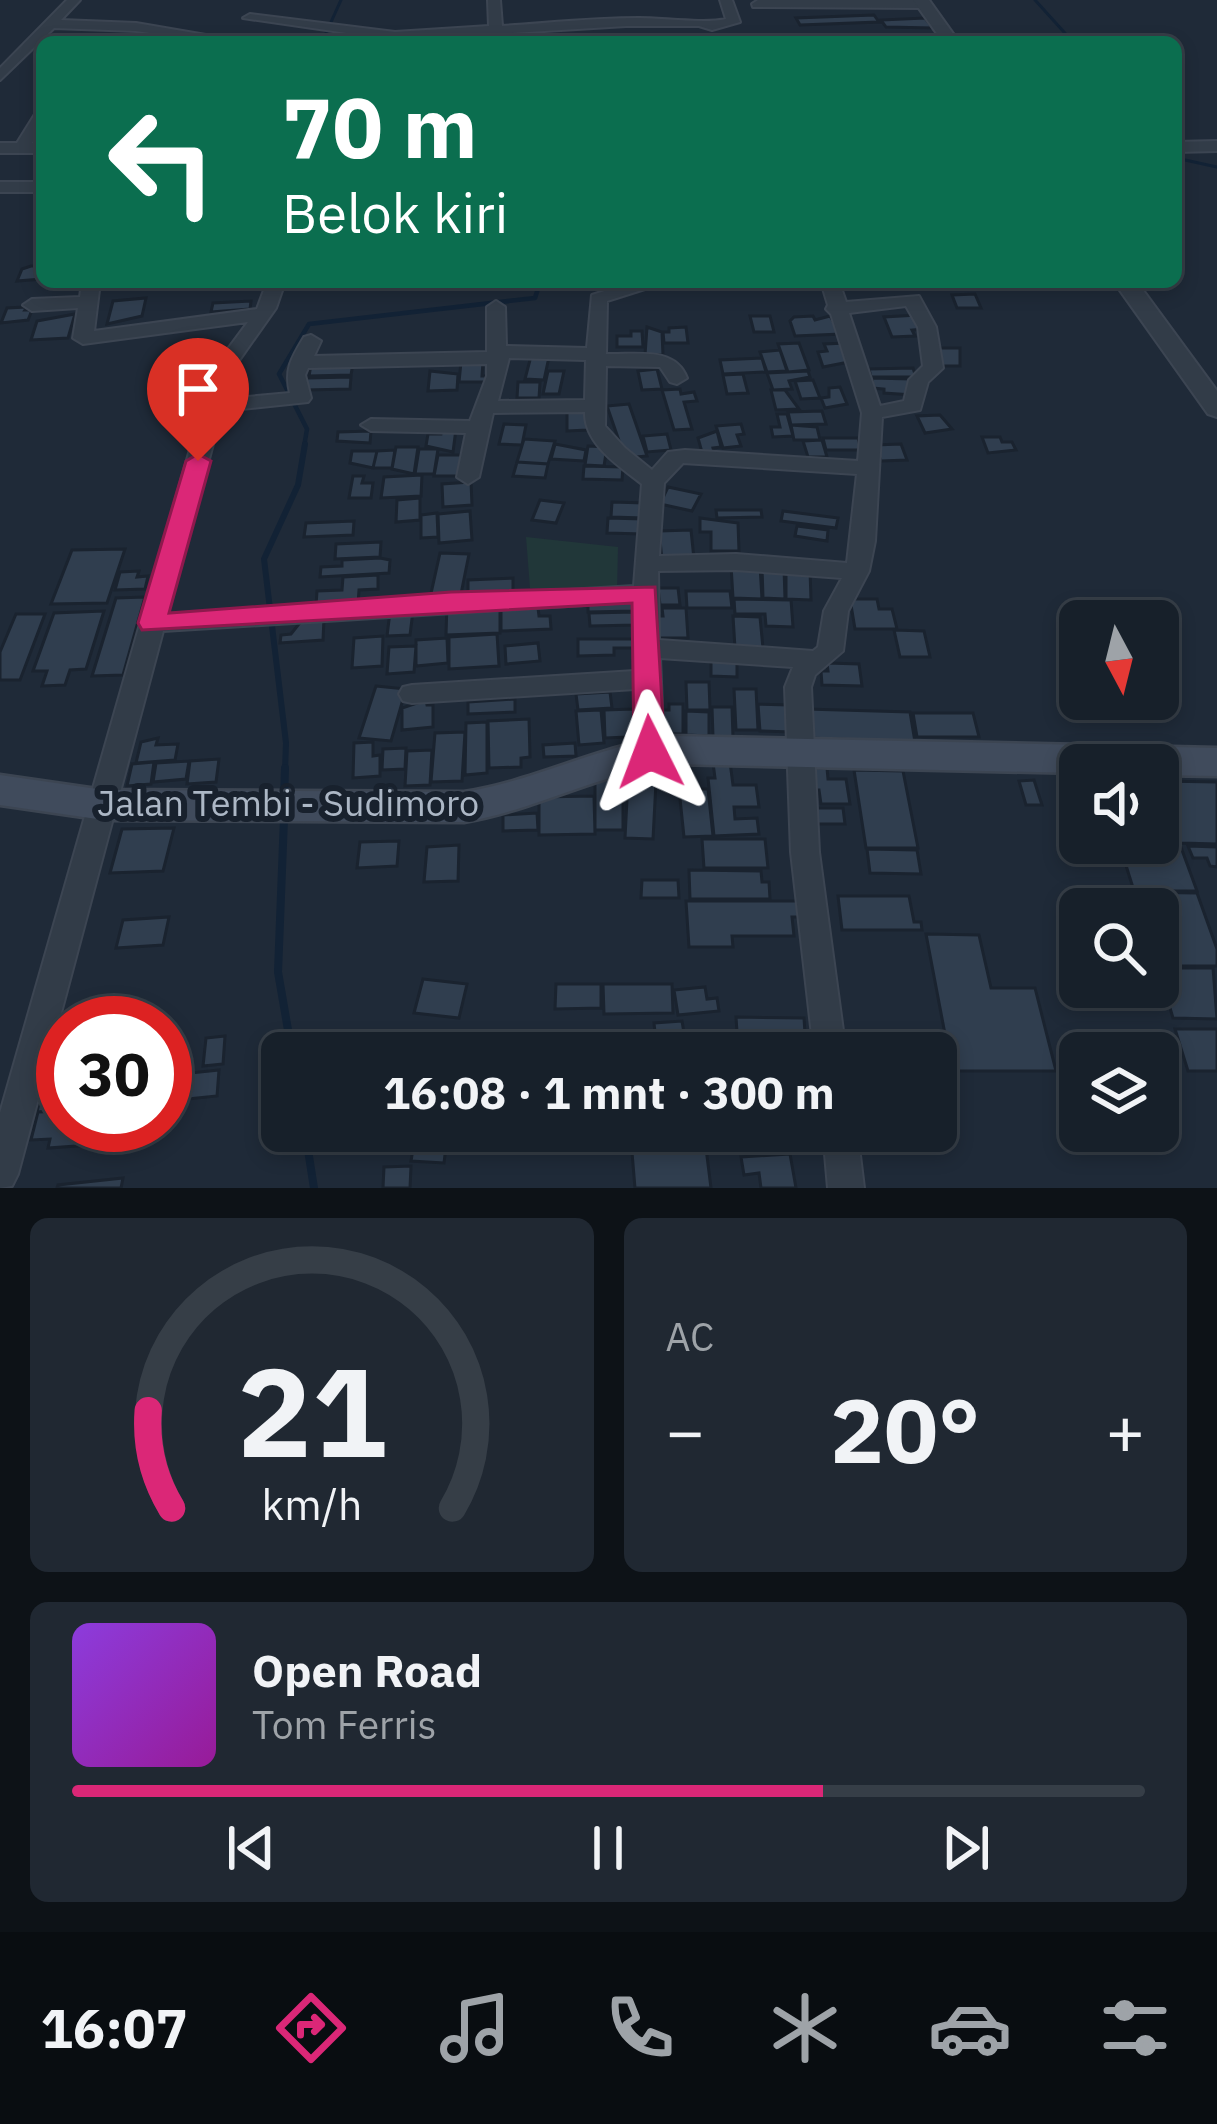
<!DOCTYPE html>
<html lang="id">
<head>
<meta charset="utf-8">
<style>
  body { margin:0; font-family:"IBM Plex Sans",sans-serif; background:#202832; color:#f1f3f6; height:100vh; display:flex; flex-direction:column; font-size:45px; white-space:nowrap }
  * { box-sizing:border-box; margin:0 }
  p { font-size:39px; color:#9ea3a8 }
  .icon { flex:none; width:66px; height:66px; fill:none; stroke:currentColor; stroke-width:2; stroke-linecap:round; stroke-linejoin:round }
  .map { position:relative; height:1188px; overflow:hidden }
  .panel { display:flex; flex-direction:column; gap:30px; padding:30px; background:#0d1217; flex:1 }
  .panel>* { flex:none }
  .guide { position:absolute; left:36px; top:36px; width:1146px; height:252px; border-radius:18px; box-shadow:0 6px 18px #0003,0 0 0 3px #363e47; background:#0b6e4f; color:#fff; overflow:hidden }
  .needle { width:78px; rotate:173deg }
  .controls { position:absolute; left:1059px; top:600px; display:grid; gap:24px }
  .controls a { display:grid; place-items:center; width:120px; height:120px; border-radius:18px; background:#17202a; box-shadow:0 6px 18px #0003,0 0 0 3px #363e47; font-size:60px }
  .speed { position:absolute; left:36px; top:996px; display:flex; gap:24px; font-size:60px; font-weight:700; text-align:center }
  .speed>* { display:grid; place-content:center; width:156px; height:156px; border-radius:50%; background:#17202a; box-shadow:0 6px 18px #0003,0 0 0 3px #363e47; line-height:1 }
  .speed .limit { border:18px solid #d22; background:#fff; color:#111 }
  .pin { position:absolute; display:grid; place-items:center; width:102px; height:102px; color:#fff; margin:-123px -51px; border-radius:50% 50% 50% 0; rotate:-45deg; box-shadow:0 0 12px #0007 }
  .pin .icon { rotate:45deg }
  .me { position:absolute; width:132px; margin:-66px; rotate:357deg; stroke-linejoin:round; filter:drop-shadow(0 0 9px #0008) }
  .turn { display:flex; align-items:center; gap:42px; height:252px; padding:0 48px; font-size:54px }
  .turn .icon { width:156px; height:156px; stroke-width:2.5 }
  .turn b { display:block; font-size:84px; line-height:102px }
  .big { font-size:90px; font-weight:700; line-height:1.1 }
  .panel .widget { flex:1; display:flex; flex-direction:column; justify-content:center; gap:18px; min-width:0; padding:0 42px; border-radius:18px; background:#202832 }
  .panel .dial { align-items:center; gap:0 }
  .dial svg { height:312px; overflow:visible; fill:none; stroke:#363e47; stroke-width:7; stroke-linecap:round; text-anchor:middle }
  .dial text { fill:#f1f3f6; stroke:none }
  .song { display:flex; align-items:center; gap:36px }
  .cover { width:144px; height:144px; border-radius:18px; background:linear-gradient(135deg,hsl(270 70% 55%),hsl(300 70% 35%)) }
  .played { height:12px; border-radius:6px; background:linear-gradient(90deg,#db2777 70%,#363e47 70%) }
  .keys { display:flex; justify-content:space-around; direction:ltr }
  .heat { display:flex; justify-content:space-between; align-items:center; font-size:66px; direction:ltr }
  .panel .tiles { flex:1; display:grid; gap:30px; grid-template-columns:1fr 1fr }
  .widget:last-child { grid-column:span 2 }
  .trip { position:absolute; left:261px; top:1032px; width:696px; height:120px; border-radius:18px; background:#17202a; box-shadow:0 6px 18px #0003,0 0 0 3px #363e47; font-weight:700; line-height:120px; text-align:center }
  .tabs { display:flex; height:192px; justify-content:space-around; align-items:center; background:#090d11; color:#9ea3a8 }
  .tabs .icon { width:84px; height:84px }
  .tabs .current { color:#db2777 }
  .tabs b { font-size:54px; color:#f1f3f6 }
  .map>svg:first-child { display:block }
</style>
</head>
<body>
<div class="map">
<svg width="1217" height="1188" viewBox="0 0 1217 1188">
  <rect width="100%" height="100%" fill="#1f2a38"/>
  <!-- green -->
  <path fill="#213739" d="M526 537 618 547 617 592 530 588Z"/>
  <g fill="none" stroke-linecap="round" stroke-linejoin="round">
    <!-- stream-far3 -->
    <path stroke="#122235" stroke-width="3" d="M1035 0 1073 42
      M322 42 341 0
      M1176 158 1217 167"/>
    <!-- stream-far2 -->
    <path stroke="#122235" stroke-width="4.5" d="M304 447 307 429 279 374 309 324 535 298 540 282"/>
    <!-- stream-far1 -->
    <path stroke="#122235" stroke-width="6" d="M285 771 286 743 264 559 298 485 305 444"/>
    <!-- stream -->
    <path stroke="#122235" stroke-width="8" d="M284 799 285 768
      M284 818 278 972 292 1053
      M305 1131 314 1188"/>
  </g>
  <!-- building -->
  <path fill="#303e4f" stroke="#1a232f" stroke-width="3" d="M874 15 879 22 800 25 796 18Z
    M925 18 933 28 886 27 881 20Z
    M31 266H42V279L17 281 22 269Z
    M975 294 981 308H957L952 295Z
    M146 298 142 316 107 324 113 301Z
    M251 301 250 309 211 312 213 303Z
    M27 307 25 310H32L28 320 1 323 7 308Z
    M75 314 68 338 31 340 37 321Z
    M918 315 925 329 912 330 915 336 892 337 884 317Z
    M750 316H770L774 332H754Z
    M813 316 815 320 830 316 841 334 795 336 790 321 794 317Z
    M647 327 662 332 663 355H645Z
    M686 327 688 343H664L663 332H669V328Z
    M631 331H642L643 347H617V336H631Z
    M799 343 809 370 788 372 778 344Z
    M847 343 854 361 823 367 818 352 827 351 824 344Z
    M932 348H960V366H938Z
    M780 350 787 371 767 372 760 352Z
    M531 356 549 357 544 380 525 379Z
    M762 358 766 372 723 374 720 360Z
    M461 362H483L482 376H492V382H459Z
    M353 363 351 375 309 376 311 365Z
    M913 368 916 377H871L869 369Z
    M657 369 662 389 642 390 638 371Z
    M430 371 458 374 457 390 428 391Z
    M548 371H564L559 394H543Z
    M808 371 810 377 789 381 792 389 773 390 767 373Z
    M743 374 748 393 727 394 723 375Z
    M351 377 350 389 305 390 307 378Z
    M872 378 911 379 913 395 884 393V389L873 388Z
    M813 380 820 398 801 399 795 381Z
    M518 382H540L539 398H517Z
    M840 387 847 404 825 408 821 398 829 397V388Z
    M680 389 681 394 694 392 697 401 684 402 692 429 674 430 662 390Z
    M771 390H785L799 409 776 410Z
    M629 404 647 456 625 458 607 406Z
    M567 408H588V430L567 431Z
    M822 411 826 424 791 425 788 412Z
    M777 414H787L793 436 773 437 771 427H780Z
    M940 415 952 429 925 433 917 416Z
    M504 424 526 425 522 445 499 444Z
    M741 424 744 434 737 435 741 446 723 448 716 426Z
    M791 425 817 427 820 440H794Z
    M442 429H456L453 452 426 446 428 434H441Z
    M371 431 370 443 337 441 338 432Z
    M717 431 721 447 713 448 715 455 703 456 698 438Z
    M667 434 671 450 647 452 643 436Z
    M982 437H1000L1002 442H1012L1016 450 988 453Z
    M823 438H858L861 450H826Z
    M524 439 555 441 548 464 517 462Z
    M822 440 827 457H808L803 441Z
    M555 444 586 450 584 461 551 459Z
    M901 444 907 460 881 461 875 445Z
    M588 446 607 447 604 466 585 465Z
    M396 447H418L414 474 392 469Z
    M419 449H438L434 474H415Z
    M395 450 392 468H373L377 451Z
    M352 451H377L373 468 350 463Z
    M438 455H468L465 476H434Z
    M517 462 548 464 545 478 513 476Z
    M584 466 623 467 622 480 583 479Z
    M422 475 421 496 381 498 384 477Z
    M353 476H364L362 483H373L371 498H349Z
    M471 482 472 505 443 507 442 484Z
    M668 487 701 494 692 511 660 504Z
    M420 498V520L396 522 397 500Z
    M540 500 564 503 556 523 532 520Z
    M612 502 645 503 644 518 611 517Z
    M716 510H761L762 517 717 518Z
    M470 511 472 540 439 543 438 514Z
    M783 511 838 518 836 528 781 521Z
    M437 513 438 537 421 538V515Z
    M608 518 643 519V534L607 533Z
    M700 518 738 523 739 551H711V532H700Z
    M354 521 353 535 304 537 306 523Z
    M797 526 828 530 827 541 795 536Z
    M691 530 694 559 662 560 659 531Z
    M381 542 380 557 335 559 336 544Z
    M125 549 107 603 51 604 72 550Z
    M440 553 469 554 460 599 430 598Z
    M380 558 390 560 389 573 320 577 321 567 342 566V560Z
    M731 565 760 566 762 599 733 598Z
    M762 567 784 568 785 599 763 598Z
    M786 568 810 570 811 600 786 599Z
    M139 571 137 577 148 576 145 589 115 590 120 572Z
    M378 575V589L359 590 358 604 316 606 317 591 342 590 343 577Z
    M513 578V597L468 599V580Z
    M658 588H678L680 605H660Z
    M686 591H730L732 608H687Z
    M145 597 123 675 92 676 116 598Z
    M634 599 635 611 588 612V600Z
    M734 599 791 600 793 627 766 626 765 614H735Z
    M850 599H877L879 609H892L897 629H855Z
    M447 603 500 610V633L446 635Z
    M538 608 539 616H550L551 629 501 631V610Z
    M662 608H686L688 638H654V616H663Z
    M104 611 86 669 70 670 65 685 42 686 47 671H33L54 613Z
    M413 611 410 635 387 636 390 612Z
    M635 612 636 625 590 626 589 613Z
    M16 614H45L20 680H0V652Z
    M733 616 760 617 763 648H735Z
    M324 618 323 640 280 643 281 635 291 634 302 620Z
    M894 630 924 631 930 657H900Z
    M497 634 499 666 449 669V637Z
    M383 636 382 666 352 668 354 638Z
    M447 638 448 663 416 666V640Z
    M578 639H635V648H614V655L578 656Z
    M538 643 540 661 506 664 505 646Z
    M416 646 414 672 387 674 389 647Z
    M711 657 737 658V677L711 676Z
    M827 663 859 664 862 686 822 685 821 671H828Z
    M686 682H709L710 710H687Z
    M376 686 406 689 391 741 359 738Z
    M734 689H756L758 730H736Z
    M610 692 612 708 578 710 576 694Z
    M515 699V712L468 714V702Z
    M426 700 427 705H433V727L402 730V708Z
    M669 704H683V734H658V710H669Z
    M758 704 789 705 792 732 760 731Z
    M712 707H732L733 738 713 737Z
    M634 709 635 731H628V737L605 738 604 710Z
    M805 709 910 712 915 742 807 738Z
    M601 710 604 743 579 745 576 711Z
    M686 711 709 712V736L686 735Z
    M913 713H973L979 737H917Z
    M529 719 530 757 521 758V767L489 768 488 721Z
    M487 722V773L465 775 466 723Z
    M465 732 462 781 431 782 435 733Z
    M158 738 156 745 178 744 175 760 136 763 141 742Z
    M373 742V756L380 755V776L353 778 354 743Z
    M575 743 576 756 544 757 543 745Z
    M406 748 405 769 382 770 383 749Z
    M432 750 430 785 405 786 407 751Z
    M219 759 216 782 187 784 190 761Z
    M189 761 186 779 153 782 156 763Z
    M154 762 151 784 127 786 132 764Z
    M730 762 733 785H756L759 807H734L735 819 757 818 759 834 714 836 708 778H715L713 763Z
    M807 768H827L828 779H846L850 804H821L819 790H810Z
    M854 770 903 771 918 848H866Z
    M595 772H623V830H595Z
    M628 780 656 782 653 839 625 838Z
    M1034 780 1042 805H1026L1019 781Z
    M1159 781 1217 782V844L1181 843Z
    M1158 783 1175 829H1158Z
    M679 789H708L713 836 684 837Z
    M594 796 595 834 539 835V797Z
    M815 808H843L845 824H817Z
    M537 813 538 830 503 831V815Z
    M174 828 163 871 110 873 122 829Z
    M1158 831H1175L1197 891H1134L1119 843H1158Z
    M702 839H765L768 868H704Z
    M399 841 397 866 357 868 360 842Z
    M459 845 458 881 424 882 427 847Z
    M1188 846 1217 847V867L1210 866 1207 858H1193Z
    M867 849 917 850 921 874 870 873Z
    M689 870 761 871 762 882H769L770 899H690Z
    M642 880H678L679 898H641Z
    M1130 892 1197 893 1217 949V966H1158V909H1135Z
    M838 896H909L914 922H921L922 930H842Z
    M686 901H798L800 917H792L794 936H732L733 947H689Z
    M169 917 163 945 116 948 123 920Z
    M926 934 979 935 991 988H1035L1056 1071H952Z
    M1158 968H1213L1217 1019 1173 1018Z
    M423 979 467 984 459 1018 414 1013Z
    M556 984H601V1008L555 1009Z
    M603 984H672L673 1013 604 1014Z
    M705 987 707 999 717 998 719 1011 678 1015 674 990Z
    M736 1017 804 1018 806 1049 738 1047Z
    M682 1021 685 1039 656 1042 654 1023Z
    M1175 1029H1217V1071H1188Z
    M225 1036 223 1064 203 1066 206 1038Z
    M219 1070 217 1096 168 1101 171 1075Z
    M61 1082 63 1110 37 1112 42 1091 59 1090Z
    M63 1111V1125H108L104 1144 48 1148 50 1139 31 1140 38 1112Z
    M416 1131H448L444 1163 411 1161Z
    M706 1148 711 1188H635L632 1152Z
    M790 1154 796 1188H761L759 1173 744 1175 741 1157Z
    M411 1166 410 1188H383L384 1167Z
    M123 1178 121 1188H57L58 1185Z"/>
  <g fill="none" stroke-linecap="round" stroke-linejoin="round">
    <!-- minor casing -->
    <g stroke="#3c4552" stroke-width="4">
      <path id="minor" d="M67 0H80L61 20 136 23 235 40 214 42 136 31 54 28 0 80V68Z
        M488 0H500L502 26C548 23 593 18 639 18 663 18 704 24 726 19L720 0H732L740 22 712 30 699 26H626L395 40 243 18 250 14 395 32 489 26Z
        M758 0H923L929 4 923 8 753 7 752 4Z
        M42 110V127L32 143H42V153H0V143H17L37 111Z
        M1217 141V151L1176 152V142Z
        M0 182H42V192H0Z
        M82 282H100L94 331 257 309 267 282H285L276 308 233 369 225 399 290 393C284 369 292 357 304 337L311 335 321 341 314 356 487 352V307L496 301 505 307 506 346 587 348 592 295 633 282H667L607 301 606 354C636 355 675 346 687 378L677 384 670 382 660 367 606 366 605 426 625 448 652 470 668 452 685 450 858 461 862 413 831 314 826 309 828 305 821 282H839L846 302 919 296 936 327 943 368 928 382 920 410 882 417 875 541 869 571 848 611 843 651 815 675 811 687 819 852 846 1053H814L791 852 785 687 793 667 660 658 664 752 660 759H640L636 752 635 689 412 703 403 701 399 694 403 687 412 685 635 671 633 602 163 631 18 1174 12 1186 0 1188V1113L213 369 248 322 83 344 73 338 78 308 32 311 23 305 32 299 80 297ZM906 306 918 327 923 366 909 380 904 401 880 406 849 313ZM509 358 586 360 585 400 498 401ZM487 364V376L470 421 371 419 361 425 371 431 466 433 457 477 468 484 479 477 493 413 585 412C584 444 619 466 642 484L634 586 167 614 222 411 308 402 311 398 305 375 308 368ZM683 463 857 474 847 563 736 554 659 556 664 483ZM736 570 842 578 824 611 818 647 813 651 659 640 658 571Z
        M823 1131H857L864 1188H828Z"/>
    </g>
    <!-- tertiary casing -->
    <g stroke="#3c4552" stroke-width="4">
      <path id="tertiary" d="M913 0H929L959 42H943Z
        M1114 282H1137L1217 391V417L1208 414Z"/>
    </g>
    <!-- secondary casing -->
    <g stroke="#3c4552" stroke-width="5">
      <path id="secondary" d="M672 736 1217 748V776L1158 775V765H1080V773L672 764C600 773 536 810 464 822L104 820 0 805V775L104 790 464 792C536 781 600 745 672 736Z"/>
    </g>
    <!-- minor -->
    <use href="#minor" fill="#323c48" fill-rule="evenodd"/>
    <!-- tertiary -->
    <use href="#tertiary" fill="#323c48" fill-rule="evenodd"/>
    <!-- secondary -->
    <use href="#secondary" fill="#404b5c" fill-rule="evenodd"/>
  </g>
  <!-- route -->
  <path fill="#db2777" stroke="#8e194d" stroke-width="3" d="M198 454 211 461 169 613 451 592 655 587 665 752 660 760H639L634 752 632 603 142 630 138 623 186 461Z"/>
  <g text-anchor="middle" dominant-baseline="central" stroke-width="12" stroke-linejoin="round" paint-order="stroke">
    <!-- street labels -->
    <g font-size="36" fill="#acb7c5" stroke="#18212d">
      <text x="288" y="802">Jalan Tembi - Sudimoro</text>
    </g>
  </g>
</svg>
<div class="controls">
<a><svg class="needle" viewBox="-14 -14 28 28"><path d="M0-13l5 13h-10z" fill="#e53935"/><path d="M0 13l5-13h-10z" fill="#9ea3a8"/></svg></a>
<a><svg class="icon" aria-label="sound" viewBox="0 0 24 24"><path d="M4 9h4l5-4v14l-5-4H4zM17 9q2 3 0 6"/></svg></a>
<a><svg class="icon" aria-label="search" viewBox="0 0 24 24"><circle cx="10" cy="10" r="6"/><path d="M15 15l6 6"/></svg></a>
<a><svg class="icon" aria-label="layers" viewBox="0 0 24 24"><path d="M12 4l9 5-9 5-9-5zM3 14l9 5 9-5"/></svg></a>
</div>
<div class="speed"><div class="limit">30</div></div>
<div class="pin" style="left:198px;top:461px;background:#d93025"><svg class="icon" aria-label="arrive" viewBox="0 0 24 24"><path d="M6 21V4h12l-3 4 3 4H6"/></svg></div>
<svg class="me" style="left:650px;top:752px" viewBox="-20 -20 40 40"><path d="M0-17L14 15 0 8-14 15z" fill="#db2777" stroke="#fff" stroke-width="4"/></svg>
<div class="trip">16:08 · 1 mnt · 300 m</div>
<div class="guide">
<div class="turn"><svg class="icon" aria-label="left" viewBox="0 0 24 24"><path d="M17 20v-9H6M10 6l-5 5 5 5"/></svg><div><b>70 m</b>Belok kiri</div></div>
</div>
</div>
<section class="panel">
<div class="tiles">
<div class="widget dial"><svg viewBox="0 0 100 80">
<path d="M14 69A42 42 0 1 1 86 69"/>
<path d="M14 69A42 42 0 0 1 8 44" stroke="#db2777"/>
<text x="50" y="56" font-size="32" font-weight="700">21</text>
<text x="50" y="72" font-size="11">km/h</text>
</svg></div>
<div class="widget"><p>AC</p>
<div class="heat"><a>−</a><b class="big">20°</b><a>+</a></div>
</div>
<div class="widget">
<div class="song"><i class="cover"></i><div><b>Open Road</b><p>Tom Ferris</p></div></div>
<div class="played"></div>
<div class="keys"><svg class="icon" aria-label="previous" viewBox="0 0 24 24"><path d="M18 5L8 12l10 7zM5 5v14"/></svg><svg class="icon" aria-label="pause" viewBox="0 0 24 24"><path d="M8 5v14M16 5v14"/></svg><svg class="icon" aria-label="next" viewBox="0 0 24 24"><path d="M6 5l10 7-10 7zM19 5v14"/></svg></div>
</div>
</div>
</section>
<nav class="tabs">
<b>16:07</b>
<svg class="icon current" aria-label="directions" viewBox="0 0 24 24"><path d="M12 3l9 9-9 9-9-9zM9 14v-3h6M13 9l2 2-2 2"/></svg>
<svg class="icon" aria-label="music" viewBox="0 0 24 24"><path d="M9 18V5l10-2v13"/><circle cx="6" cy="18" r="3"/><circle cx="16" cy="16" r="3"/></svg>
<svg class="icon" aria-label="phone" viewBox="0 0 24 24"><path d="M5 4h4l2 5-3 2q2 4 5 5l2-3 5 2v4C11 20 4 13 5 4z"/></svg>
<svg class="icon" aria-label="climate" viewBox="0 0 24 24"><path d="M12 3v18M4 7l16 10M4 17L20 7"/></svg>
<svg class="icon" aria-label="car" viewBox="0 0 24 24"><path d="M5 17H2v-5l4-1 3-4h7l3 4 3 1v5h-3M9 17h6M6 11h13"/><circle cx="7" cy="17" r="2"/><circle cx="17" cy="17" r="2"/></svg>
<svg class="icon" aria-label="filters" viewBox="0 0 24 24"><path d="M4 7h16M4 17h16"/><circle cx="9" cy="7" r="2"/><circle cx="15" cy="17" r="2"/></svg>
</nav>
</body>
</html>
